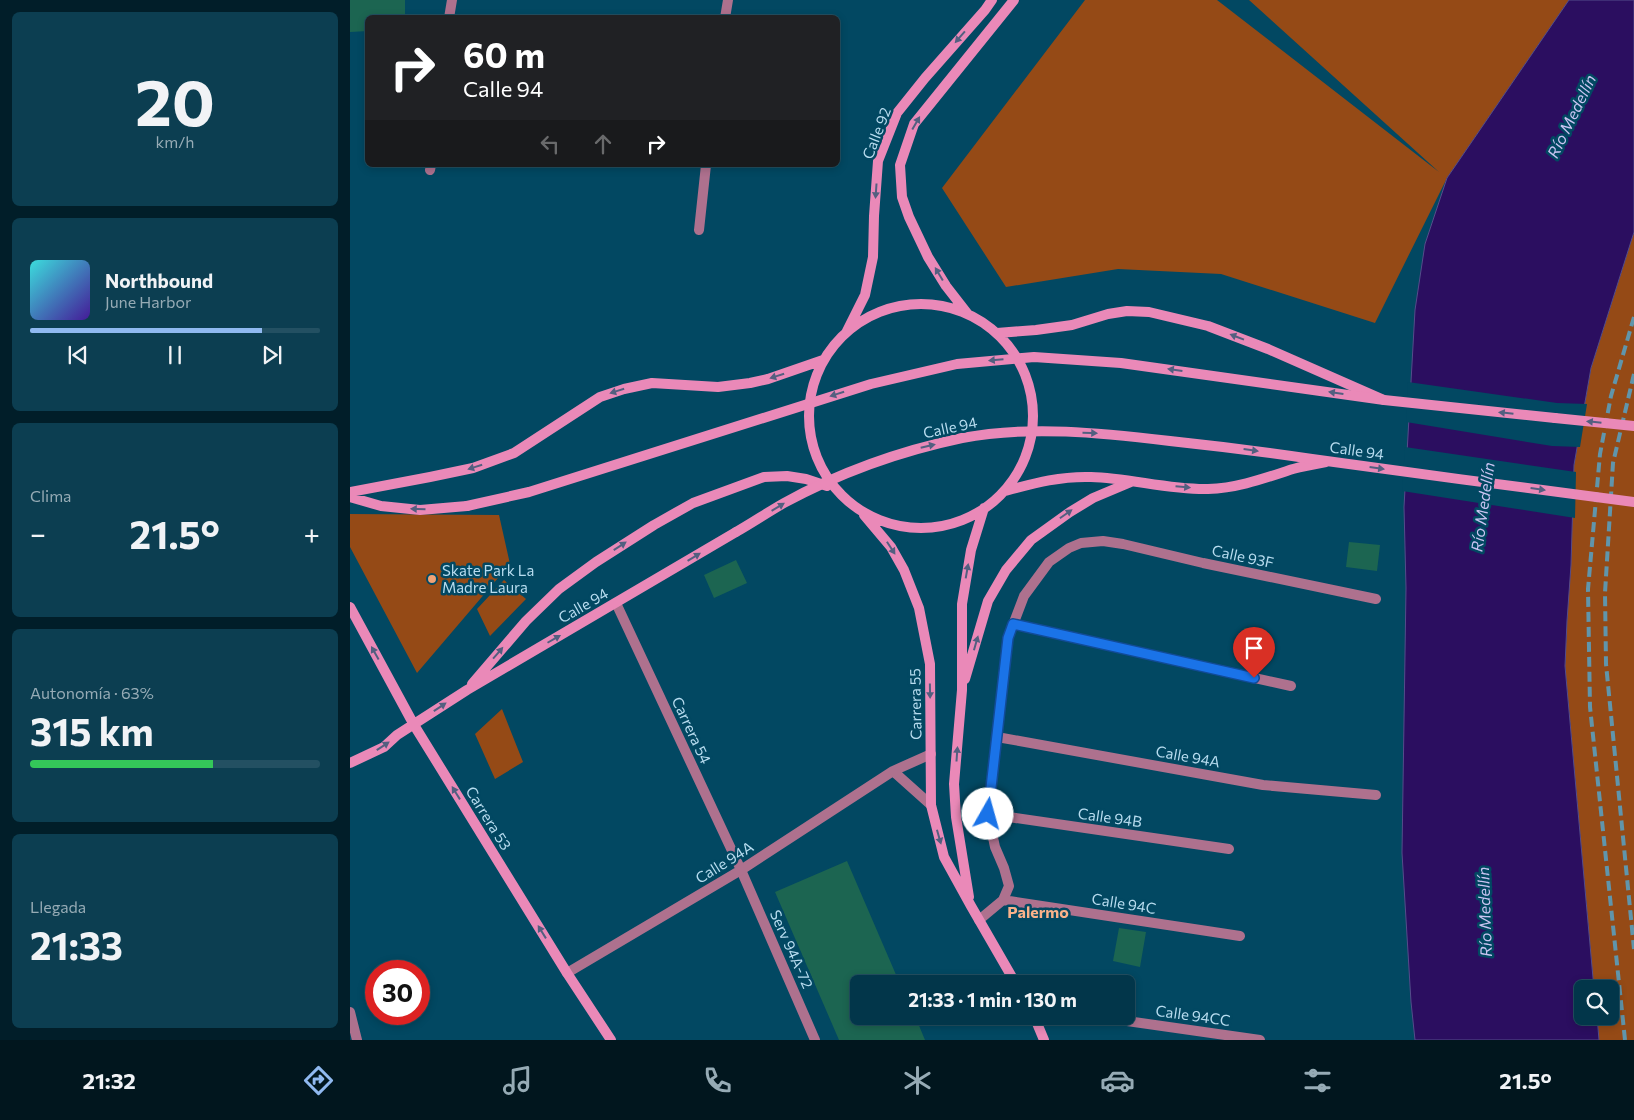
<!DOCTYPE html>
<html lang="es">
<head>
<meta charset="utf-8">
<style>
  body { margin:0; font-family:Commissioner,sans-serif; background:#0c3e51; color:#f1f3f6; height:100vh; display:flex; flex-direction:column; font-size:19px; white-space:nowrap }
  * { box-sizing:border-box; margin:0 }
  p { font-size:16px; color:#96abb5 }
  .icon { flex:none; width:28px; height:28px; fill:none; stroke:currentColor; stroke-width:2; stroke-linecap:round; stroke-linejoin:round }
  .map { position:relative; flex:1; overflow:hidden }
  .drawer { display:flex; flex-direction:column; gap:12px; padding:12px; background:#011e29; width:350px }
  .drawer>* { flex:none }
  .banner { position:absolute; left:15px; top:15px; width:475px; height:152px; border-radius:8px; box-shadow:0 2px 8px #0003,0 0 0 1px #235062; background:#202124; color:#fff; overflow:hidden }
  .fabs { position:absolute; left:1224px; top:980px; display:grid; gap:10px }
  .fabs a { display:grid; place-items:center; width:45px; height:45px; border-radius:8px; background:#02364a; box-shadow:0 2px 8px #0003,0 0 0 1px #235062; font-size:25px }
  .speed { position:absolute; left:15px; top:960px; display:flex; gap:10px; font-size:25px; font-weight:700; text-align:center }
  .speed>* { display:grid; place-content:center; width:65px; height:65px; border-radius:50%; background:#02364a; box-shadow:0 2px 8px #0003,0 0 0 1px #235062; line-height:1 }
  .speed .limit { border:8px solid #d22; background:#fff; color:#111 }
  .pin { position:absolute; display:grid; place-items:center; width:42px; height:42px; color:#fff; margin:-51px -21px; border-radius:50% 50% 50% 0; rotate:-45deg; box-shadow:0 0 5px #0007 }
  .pin .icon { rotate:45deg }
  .me { position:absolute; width:55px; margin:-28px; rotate:7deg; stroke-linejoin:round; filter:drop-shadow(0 0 4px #0008) }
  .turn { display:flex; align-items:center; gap:18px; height:105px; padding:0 15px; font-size:22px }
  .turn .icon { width:65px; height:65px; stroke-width:2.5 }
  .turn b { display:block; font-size:35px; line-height:42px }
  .lanes { display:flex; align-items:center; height:48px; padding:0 15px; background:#0003; justify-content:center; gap:25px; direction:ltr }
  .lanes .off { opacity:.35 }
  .big { font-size:38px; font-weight:700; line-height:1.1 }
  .drawer .card { flex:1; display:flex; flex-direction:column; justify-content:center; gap:8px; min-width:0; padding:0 18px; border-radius:8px; background:#0c3e51 }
  .drawer .dial { align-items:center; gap:0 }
  .dial b { font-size:65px; line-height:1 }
  .song { display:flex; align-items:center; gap:15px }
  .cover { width:60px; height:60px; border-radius:8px; background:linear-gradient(135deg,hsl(180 70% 55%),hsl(260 70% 35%)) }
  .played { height:5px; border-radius:2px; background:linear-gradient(90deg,#90b9f0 80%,#235062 80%) }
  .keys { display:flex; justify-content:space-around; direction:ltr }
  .heat { display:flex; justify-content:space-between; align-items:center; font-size:28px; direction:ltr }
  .charge { height:8px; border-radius:4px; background:linear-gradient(90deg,#34c759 63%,#235062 0) }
  .trip { position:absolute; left:500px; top:975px; width:285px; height:50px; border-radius:8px; background:#02364a; box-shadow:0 2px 8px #0003,0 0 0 1px #235062; font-weight:700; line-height:50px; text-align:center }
  .tab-bar { display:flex; height:80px; justify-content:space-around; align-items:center; background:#01161e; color:#96abb5 }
  .tab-bar .icon { width:35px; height:35px }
  .tab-bar .on { color:#90b9f0 }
  .tab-bar b { font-size:22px; color:#f1f3f6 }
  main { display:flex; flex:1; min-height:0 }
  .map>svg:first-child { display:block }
</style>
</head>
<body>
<main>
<section class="drawer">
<div class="card dial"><b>20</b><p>km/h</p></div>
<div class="card">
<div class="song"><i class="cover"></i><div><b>Northbound</b><p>June Harbor</p></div></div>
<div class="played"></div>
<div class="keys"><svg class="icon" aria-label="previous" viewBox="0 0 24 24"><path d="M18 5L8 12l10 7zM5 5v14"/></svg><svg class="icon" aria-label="pause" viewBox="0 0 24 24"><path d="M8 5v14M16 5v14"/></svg><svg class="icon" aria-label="next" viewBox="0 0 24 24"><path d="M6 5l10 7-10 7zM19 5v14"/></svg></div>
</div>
<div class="card"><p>Clima</p>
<div class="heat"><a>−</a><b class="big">21.5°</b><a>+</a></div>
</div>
<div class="card"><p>Autonomía · 63%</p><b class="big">315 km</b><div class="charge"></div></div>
<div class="card"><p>Llegada</p><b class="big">21:33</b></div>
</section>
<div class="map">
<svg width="1284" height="1040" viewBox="0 0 1284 1040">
  <rect width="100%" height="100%" fill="#024862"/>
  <!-- green -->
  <path fill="#954a16" d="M735 0H867L1089 172 899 0H1219L1097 178 1025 323 871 274 768 269 656 287 592 188Z
    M1284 232V1040H1249L1247 1016H1260V989H1244L1215 666 1224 465 1241 368Z
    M0 514 149 515 160 564 67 673 0 547Z
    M154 580 176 599 140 636 127 609Z
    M152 709 173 762 145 779 125 734Z"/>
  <!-- water -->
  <path fill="#2b0e60" stroke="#554c8b" d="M1219 0H1284V232L1241 368 1224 465 1221 565 1217 621 1215 666 1244 989H1232V1016H1247L1249 1040H1065L1061 1002 1052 853 1056 588 1054 507 1065 310 1075 244 1097 178Z"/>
  <!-- pier -->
  <path fill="#024862" d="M1058 382 1207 403 1237 404 1230 447 1202 446 1056 422Z
    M1055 447 1226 472 1225 518 1052 491Z"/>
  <!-- building -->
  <path fill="#1c6551" d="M0 0H55V18H18V31L0 32Z
    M999 542 1030 545 1027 571 996 567Z
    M386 560 397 583 364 598 354 575Z
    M894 628 916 632 908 667 887 662Z
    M497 861 550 984H509V1016H565L575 1040H489L425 892Z
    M769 928 796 932 790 967 763 961Z"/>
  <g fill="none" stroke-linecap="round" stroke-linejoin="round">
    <!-- lane -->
    <path stroke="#ae718e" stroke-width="10" d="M391 870 465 1040"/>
    <!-- street -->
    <path stroke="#ae718e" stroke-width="10" d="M99 18 102 0
      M375 18 378 0
      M80 170 81 165
      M349 230 356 165
      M266 603 391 870
      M663 624 941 686
      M647 737 913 785 1026 795
      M543 771 581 805
      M638 814 879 849
      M653 900 890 936
      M629 920 653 900 659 886 654 868 645 847 638 814 658 638 674 596 699 562 719 548 731 543 753 541 773 544 853 563 1026 599
      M217 973 391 870 543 771 581 754
      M0 1012 7 1040
      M742 1016 910 1040"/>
    <!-- secondary -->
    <path stroke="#ea89b8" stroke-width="10" d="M459 416a112 112 0 1 1 224 0a112 112 0 1 1-224 0Z
      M617 313 596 286 578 257 559 217 552 197 550 165 564 124 664 0
      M496 333 515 295 523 257 524 216 528 161 547 113 575 78 635 10 642 0
      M647 333 686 330 722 325 758 314 777 311 799 312 858 326 918 349 1034 400 1205 418
      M655 491C685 483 710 476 741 477 780 478 819 490 858 489 888 488 915 478 943 469 954 466 965 464 976 462
      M0 492 80 477 123 468 164 453 250 397 274 389 302 383 368 387 400 383 418 379 473 360
      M0 497 31 506 70 510 117 506
      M514 515 541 547 554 570 569 608 580 664 581 805 594 857 621 906 666 984
      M0 607 64 725 217 973 261 1040
      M615 679 638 601 656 570 681 540 720 512 743 498 781 482
      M122 684 176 621 209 589 246 562 304 525 343 503 414 477 437 476 456 479 477 486
      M0 763 34 747 47 735 117 690 386 532
      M619 897 606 817 604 784 612 690V604L621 550 634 508
      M684 1016 694 1040"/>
    <!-- rail -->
    <path stroke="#6095ab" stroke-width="4" stroke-dasharray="10 5" stroke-linecap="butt" d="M1284 374 1263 463 1255 593 1256 664 1284 949
      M1275 1040 1240 707 1238 589 1250 454 1261 396 1284 317"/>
    <!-- secondary-bridge -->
    <path stroke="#ea89b8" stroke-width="10" d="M1205 418 1284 426
      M117 506 179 492 521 384 607 364 684 357 771 363 1034 400
      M386 532C402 523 418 512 434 503 489 473 550 451 612 438 680 425 752 433 820 441 867 446 915 452 962 459 1069 474 1177 488 1284 502"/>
  </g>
  <!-- one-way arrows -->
  <defs><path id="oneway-solid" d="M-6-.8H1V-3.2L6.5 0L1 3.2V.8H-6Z" transform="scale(1.25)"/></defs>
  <g fill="#535f80">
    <use href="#oneway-solid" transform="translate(610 37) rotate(131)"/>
    <use href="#oneway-solid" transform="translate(566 123) rotate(-60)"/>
    <use href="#oneway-solid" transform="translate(526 191) rotate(94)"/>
    <use href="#oneway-solid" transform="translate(589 274) rotate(-121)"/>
    <use href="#oneway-solid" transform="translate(887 337) rotate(-159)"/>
    <use href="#oneway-solid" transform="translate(646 360) rotate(175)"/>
    <use href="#oneway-solid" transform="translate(825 370) rotate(-172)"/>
    <use href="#oneway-solid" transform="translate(427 376) rotate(162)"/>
    <use href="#oneway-solid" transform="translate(267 391) rotate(163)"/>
    <use href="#oneway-solid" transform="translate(986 393) rotate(-172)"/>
    <use href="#oneway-solid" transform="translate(487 394) rotate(162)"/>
    <use href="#oneway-solid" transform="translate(1156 413) rotate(-174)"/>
    <use href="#oneway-solid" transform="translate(1244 422) rotate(-174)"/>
    <use href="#oneway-solid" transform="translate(740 433) rotate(1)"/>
    <use href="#oneway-solid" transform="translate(578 446) rotate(-13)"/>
    <use href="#oneway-solid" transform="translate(901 450) rotate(8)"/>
    <use href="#oneway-solid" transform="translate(125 467) rotate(163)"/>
    <use href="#oneway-solid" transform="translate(1027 468) rotate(8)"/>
    <use href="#oneway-solid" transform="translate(833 487) rotate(5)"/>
    <use href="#oneway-solid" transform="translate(1188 489) rotate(8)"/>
    <use href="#oneway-solid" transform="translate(428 507) rotate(-31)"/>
    <use href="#oneway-solid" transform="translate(68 509) rotate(-178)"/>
    <use href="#oneway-solid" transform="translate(716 514) rotate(-35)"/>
    <use href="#oneway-solid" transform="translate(270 546) rotate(-33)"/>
    <use href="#oneway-solid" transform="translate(541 548) rotate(57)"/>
    <use href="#oneway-solid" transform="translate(344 557) rotate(-31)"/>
    <use href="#oneway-solid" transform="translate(617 571) rotate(-80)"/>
    <use href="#oneway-solid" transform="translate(204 639) rotate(-30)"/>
    <use href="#oneway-solid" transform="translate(626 643) rotate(-74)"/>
    <use href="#oneway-solid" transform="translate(25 653) rotate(-119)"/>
    <use href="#oneway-solid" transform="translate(148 653) rotate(-49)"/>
    <use href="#oneway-solid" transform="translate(580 691) rotate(89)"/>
    <use href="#oneway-solid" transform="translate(90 707) rotate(-34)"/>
    <use href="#oneway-solid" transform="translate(33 746) rotate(-33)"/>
    <use href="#oneway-solid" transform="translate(607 754) rotate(-86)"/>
    <use href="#oneway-solid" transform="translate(106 793) rotate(-122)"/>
    <use href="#oneway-solid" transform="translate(589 837) rotate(74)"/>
    <use href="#oneway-solid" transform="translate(192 932) rotate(-122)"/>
  </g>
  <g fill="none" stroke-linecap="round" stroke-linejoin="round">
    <!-- route casing -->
    <g stroke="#114b97" stroke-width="12">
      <path id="route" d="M638 814 658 638 663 624 904 678"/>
    </g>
    <!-- route -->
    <use href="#route" stroke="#1a73e8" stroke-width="9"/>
  </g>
  <!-- markers -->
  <circle fill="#efa377" stroke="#024862" stroke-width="2" cx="82" cy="579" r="5"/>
  <g text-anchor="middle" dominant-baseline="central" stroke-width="5" stroke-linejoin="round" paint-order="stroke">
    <!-- street labels -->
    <g font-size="15" fill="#b7dcef" stroke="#024862">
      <text transform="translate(526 133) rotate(-69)">Calle 92</text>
      <text transform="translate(600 427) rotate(-12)">Calle 94</text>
      <text transform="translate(1007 450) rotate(8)">Calle 94</text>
      <text transform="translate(893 556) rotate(12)">Calle 93F</text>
      <text transform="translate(233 605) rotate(-30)">Calle 94</text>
      <text transform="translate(565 704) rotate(-91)">Carrera 55</text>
      <text transform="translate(342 730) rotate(65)">Carrera 54</text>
      <text transform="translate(838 756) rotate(10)">Calle 94A</text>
      <text transform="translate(760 817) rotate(8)">Calle 94B</text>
      <text transform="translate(139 818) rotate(58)">Carrera 53</text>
      <text transform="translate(374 862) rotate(-32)">Calle 94A</text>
      <text transform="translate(774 903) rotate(9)">Calle 94C</text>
      <text transform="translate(442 949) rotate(66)">Serv 94A-72</text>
      <text transform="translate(843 1015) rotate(8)">Calle 94CC</text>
    </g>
    <!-- poi labels -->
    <g font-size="15" fill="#b7dcef" stroke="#024862" text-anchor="start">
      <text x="92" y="570">Skate Park La<tspan x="92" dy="17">Madre Laura</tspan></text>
    </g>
    <!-- water labels -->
    <g font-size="16" font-style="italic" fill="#cac4f2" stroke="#024862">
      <text transform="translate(1221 116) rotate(-64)">Río Medellín</text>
      <text transform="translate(1132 507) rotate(-82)">Río Medellín</text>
      <text transform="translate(1134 912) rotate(-92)">Río Medellín</text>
    </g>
    <!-- neighbourhood labels -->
    <g font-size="16" font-weight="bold" fill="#fab28a" stroke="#024862">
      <text x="688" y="911">Palermo</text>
    </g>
  </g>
</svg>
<div class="fabs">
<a><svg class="icon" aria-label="search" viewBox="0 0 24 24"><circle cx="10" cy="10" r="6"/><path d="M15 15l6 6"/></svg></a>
</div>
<div class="speed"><div class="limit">30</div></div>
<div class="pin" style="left:904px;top:678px;background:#d93025"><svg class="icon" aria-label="arrive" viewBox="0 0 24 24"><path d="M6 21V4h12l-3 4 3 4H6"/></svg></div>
<svg class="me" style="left:638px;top:814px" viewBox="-20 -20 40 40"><circle r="19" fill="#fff"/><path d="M0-13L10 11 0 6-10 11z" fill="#1a73e8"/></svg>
<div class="trip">21:33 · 1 min · 130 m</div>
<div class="banner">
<div class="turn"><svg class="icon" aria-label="right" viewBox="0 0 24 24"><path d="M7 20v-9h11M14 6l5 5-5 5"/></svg><div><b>60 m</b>Calle 94</div></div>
<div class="lanes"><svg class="icon off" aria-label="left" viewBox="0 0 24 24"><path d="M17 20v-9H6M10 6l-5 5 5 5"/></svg><svg class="icon off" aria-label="ahead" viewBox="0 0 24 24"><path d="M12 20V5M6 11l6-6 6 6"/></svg><svg class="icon" aria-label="right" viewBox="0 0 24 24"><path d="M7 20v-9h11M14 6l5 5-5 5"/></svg></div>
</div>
</div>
</main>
<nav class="tab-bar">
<b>21:32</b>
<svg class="icon on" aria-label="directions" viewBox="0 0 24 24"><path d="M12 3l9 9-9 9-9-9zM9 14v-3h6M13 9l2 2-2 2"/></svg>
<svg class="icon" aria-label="music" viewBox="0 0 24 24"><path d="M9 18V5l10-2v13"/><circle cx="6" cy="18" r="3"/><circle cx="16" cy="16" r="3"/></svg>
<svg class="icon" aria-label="phone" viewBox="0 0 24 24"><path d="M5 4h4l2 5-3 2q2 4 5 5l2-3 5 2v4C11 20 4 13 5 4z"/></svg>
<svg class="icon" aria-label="climate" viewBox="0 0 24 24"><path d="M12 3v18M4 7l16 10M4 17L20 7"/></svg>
<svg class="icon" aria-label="car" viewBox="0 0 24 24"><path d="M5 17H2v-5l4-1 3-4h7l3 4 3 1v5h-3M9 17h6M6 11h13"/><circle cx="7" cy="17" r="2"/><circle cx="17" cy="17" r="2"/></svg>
<svg class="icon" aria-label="filters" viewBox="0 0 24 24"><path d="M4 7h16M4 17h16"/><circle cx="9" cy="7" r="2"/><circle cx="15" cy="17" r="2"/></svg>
<b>21.5°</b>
</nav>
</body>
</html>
